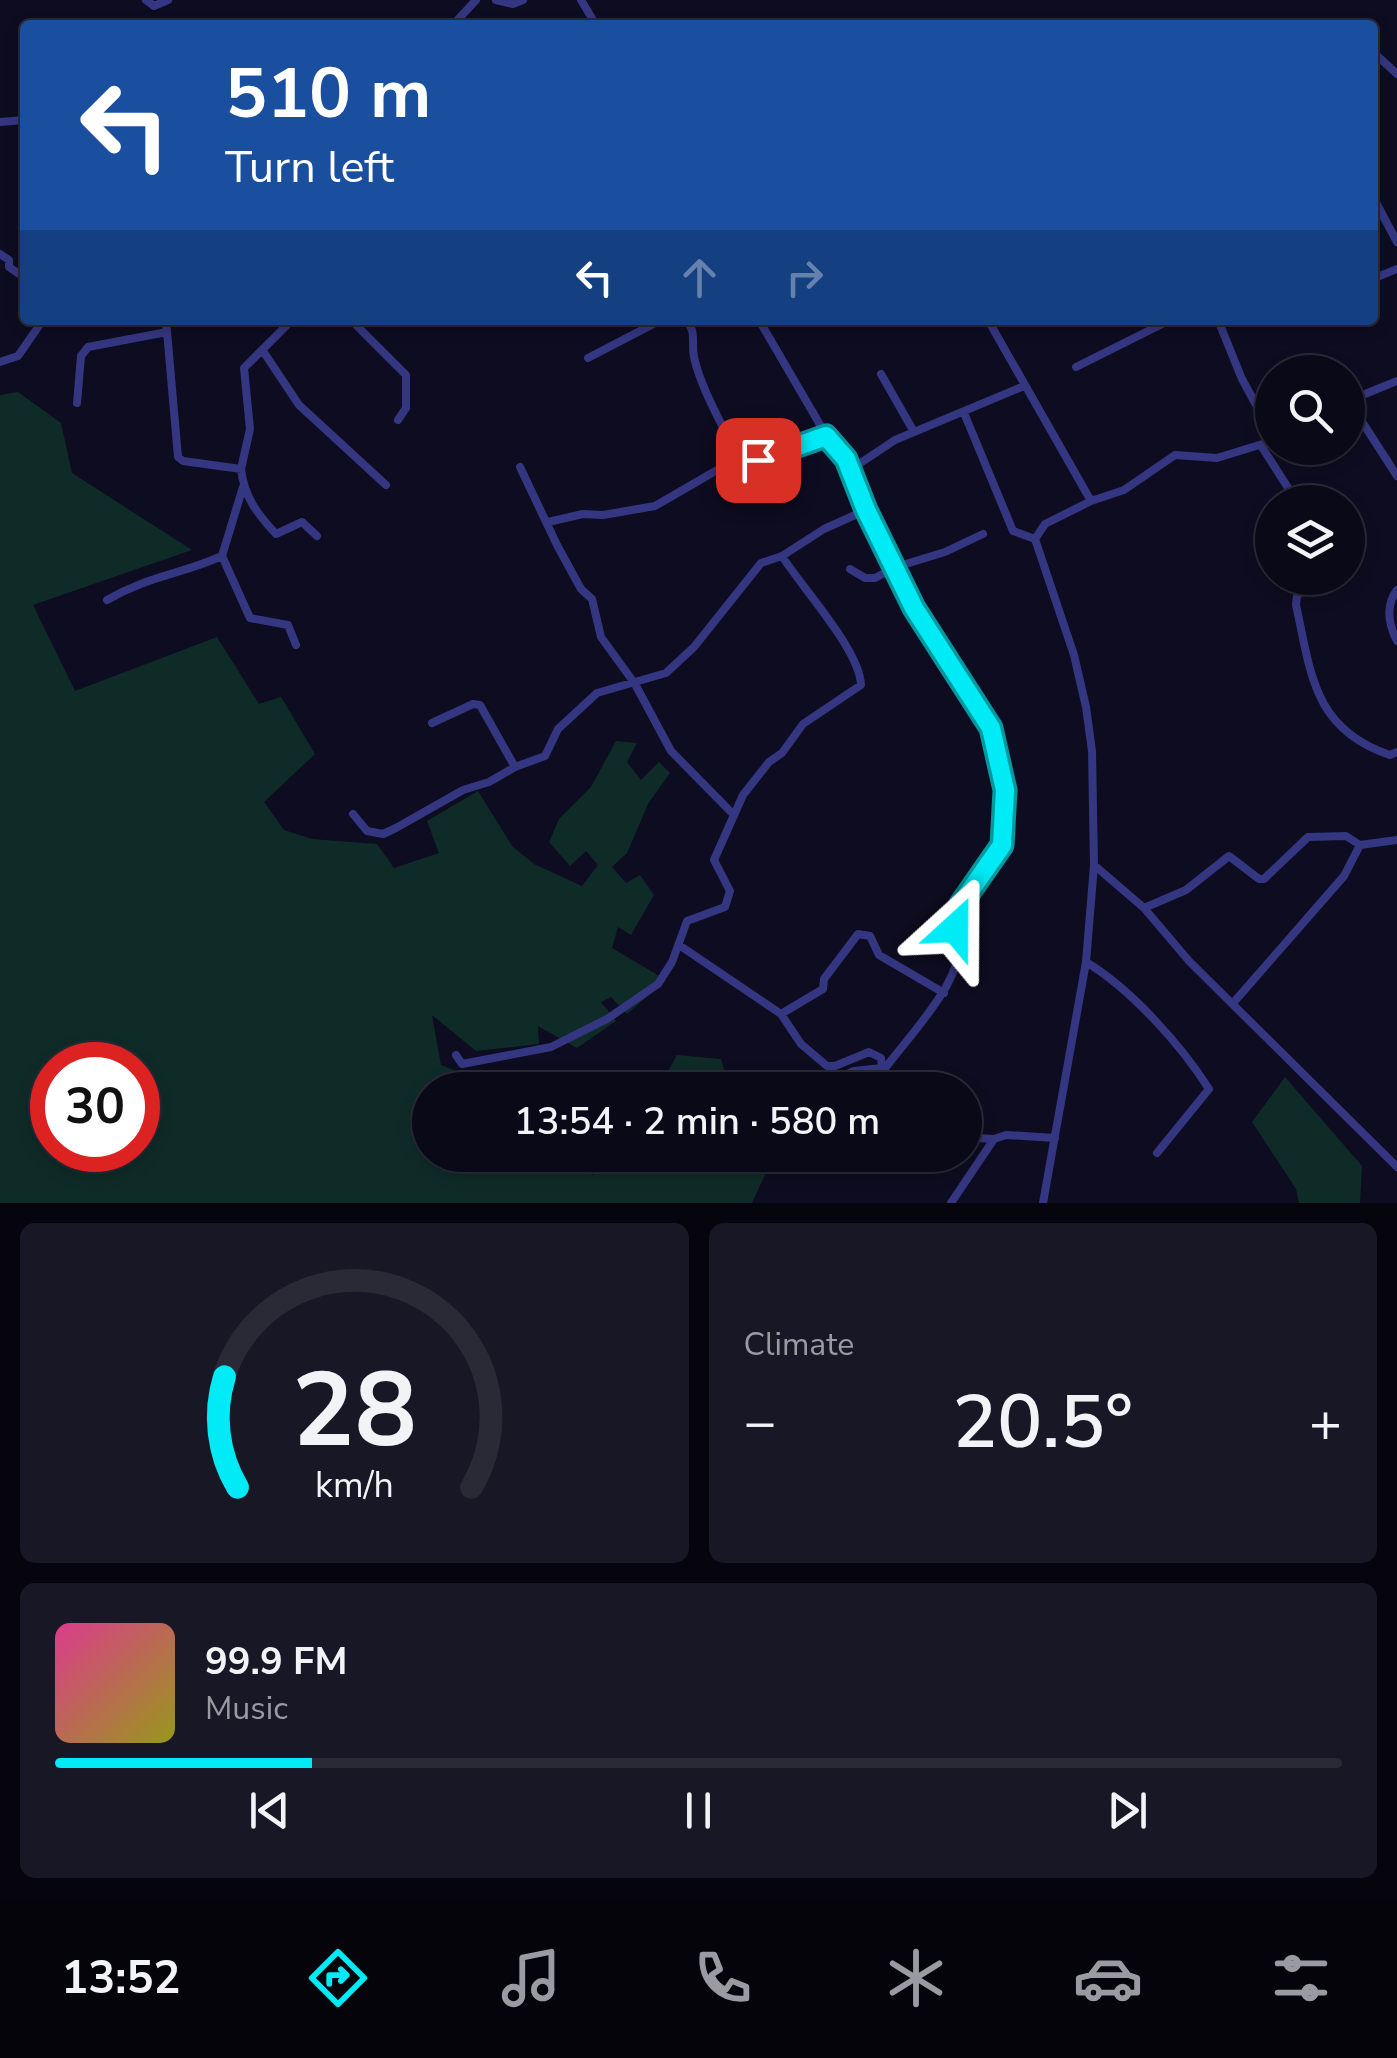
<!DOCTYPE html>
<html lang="en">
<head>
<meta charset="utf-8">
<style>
  body { margin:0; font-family:"Nunito Sans",sans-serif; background:#181725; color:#f1f3f6; height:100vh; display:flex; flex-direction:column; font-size:38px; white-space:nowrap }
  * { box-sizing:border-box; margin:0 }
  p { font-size:32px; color:#999aa2 }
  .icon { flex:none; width:55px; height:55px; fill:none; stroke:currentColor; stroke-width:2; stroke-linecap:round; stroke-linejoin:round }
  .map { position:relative; height:1203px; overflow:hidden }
  .drawer { display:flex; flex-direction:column; gap:20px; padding:20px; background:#06050d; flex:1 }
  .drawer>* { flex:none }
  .guide { position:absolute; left:20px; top:20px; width:1358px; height:305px; border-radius:10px; box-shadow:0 5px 15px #0003,0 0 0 2px #2a2a37; background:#1a4fa0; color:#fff; overflow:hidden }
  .buttons { position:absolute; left:1255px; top:355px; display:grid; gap:20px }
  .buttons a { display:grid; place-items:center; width:110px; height:110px; border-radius:50%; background:#0a0918; box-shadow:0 5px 15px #0003,0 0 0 2px #2a2a37; font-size:50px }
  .speed { position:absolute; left:30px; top:1042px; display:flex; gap:20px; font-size:50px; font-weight:700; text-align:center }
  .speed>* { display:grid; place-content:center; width:130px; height:130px; border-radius:50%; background:#0a0918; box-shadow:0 5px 15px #0003,0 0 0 2px #2a2a37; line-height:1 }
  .speed .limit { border:15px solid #d22; background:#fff; color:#111 }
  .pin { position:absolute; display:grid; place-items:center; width:85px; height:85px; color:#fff; margin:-42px; border-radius:20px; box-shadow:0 5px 15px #0006 }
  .me { position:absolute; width:110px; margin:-55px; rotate:24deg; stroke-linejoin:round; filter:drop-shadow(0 0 8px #0008) }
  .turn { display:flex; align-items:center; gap:35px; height:210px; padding:0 40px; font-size:45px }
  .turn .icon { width:130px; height:130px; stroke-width:2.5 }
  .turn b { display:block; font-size:70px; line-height:85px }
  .lanes { display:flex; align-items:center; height:95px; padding:0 40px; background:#0003; justify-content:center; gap:50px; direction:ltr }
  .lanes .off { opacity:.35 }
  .big { font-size:75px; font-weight:600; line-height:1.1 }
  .drawer .widget { flex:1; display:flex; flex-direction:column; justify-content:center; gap:15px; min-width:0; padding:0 35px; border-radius:15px; background:#181725 }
  .drawer .dial { align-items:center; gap:0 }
  .dial svg { height:260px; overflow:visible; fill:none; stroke:#2a2a37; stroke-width:7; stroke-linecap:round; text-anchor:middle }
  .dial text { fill:#f1f3f6; stroke:none }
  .song { display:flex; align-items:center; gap:30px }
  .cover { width:120px; height:120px; border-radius:15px; background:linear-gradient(135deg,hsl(330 70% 55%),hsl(60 70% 35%)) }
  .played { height:10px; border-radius:5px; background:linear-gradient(90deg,#00ebf6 20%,#2a2a37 20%) }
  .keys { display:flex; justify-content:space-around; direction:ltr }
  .heat { display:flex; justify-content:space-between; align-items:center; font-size:55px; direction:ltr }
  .drawer .tiles { flex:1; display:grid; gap:20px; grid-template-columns:1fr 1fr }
  .widget:last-child { grid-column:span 2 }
  .trip { position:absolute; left:412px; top:1072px; width:570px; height:100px; border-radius:50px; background:#0a0918; box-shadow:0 5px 15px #0003,0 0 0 2px #2a2a37; font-weight:600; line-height:100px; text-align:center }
  .tabs { display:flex; height:160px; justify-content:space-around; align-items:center; background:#04040a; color:#999aa2 }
  .tabs .icon { width:70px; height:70px }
  .tabs .selected { color:#00ebf6 }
  .tabs b { font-size:45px; color:#f1f3f6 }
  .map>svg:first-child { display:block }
</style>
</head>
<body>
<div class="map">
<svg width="1397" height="1203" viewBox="0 0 1397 1203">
  <rect width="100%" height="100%" fill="#0e0c20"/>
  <!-- green -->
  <path fill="#0f2b28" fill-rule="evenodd" d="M18 392 61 423 72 473 192 550 33 605 75 691 217 637 259 704 281 697 315 754 264 802 284 830 312 839 377 844 394 868 439 853 427 821 478 791 512 846 534 864 582 886 598 865 586 851 570 866 549 842 559 819 591 787 616 741 637 743 627 762 641 780 659 762 670 773 648 804 627 853 612 867 626 883 640 875 654 895 631 935 618 927 612 948 666 980 627 1014 611 997 601 1002 616 1021 577 1048 538 1026 539 1044 476 1051 432 1015 441 1065 504 1090H430V1155H552L593 1175 609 1155H774L752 1203H0V395ZM52 1065H138V1150H52Z
    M677 1055 721 1059 730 1090H658Z
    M1285 1077 1362 1166 1360 1203H1299L1296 1189 1252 1122Z"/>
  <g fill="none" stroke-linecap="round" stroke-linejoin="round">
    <!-- minor -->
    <path stroke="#353681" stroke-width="8" d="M146 0 154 6 168 0
      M496 0 513 4 523 0
      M581 0 596 25
      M453 25 476 0
      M1372 51 1397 74
      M0 122 25 120
      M1372 195 1397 242
      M0 254 9 260V267L25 278
      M1372 279 1397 269
      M166 320 178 457 183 461 241 469C244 496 257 514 276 534L302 522 317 536
      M351 320 406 375V408L398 420
      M686 320C697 332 691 342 694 357 701 390 726 431 740 462
      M759 320 826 435 846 459 866 510 914 608 983 712C998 742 1016 816 1000 847 984 878 964 893 955 928 980 974 891 1051 870 1090
      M988 320 1091 501
      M1218 320 1242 379 1272 434
      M263 351 299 405 386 485
      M588 358 661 320
      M0 362 18 356 43 320
      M1076 367 1170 320
      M881 374 914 432
      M1353 398 1359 417 1397 476
      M1348 401 1397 381
      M77 403 81 356 88 347 167 332
      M964 413 1013 531 1035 539
      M1262 447 1297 502
      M520 467 557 545 581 589 592 599 601 637 635 684 671 751 733 814
      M241 469 250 429 244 368 292 320
      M850 470 895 440 1024 386
      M243 487 222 556 250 618 288 625 296 645
      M548 522 583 514 603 515 655 506 731 462 759 460 826 435
      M850 569 865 578H875L896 567 945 552 983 534
      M1319 578 1297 596 1296 605C1311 673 1313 729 1390 755L1397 752
      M1397 590C1385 606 1389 625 1397 641
      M107 600C148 576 182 574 222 556
      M432 723 473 704 480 705 515 767
      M353 814 367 831 383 834 396 828 463 790 489 782 515 767 545 756 558 729 597 693 666 673 694 647 761 563 782 556 824 529 866 510
      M1094 865 1144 908 1189 961 1397 1167
      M1144 908 1186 890 1229 856 1259 879H1264L1308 837 1346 836 1360 845
      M679 945 781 1014 801 1044 827 1066H835L869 1052 881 1058 882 1068 899 1090
      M1086 962C1131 989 1181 1045 1209 1089L1157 1153
      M1234 1002 1344 876 1360 845 1397 840
      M781 1014 823 989 824 979 858 934 870 936 879 955 944 993
      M456 1055 462 1064 551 1047 607 1019 658 984 672 962 687 921 725 907 730 891 714 860 743 795 769 762 782 753 803 724 861 685C860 650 802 588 782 556
      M813 1090 854 1071 882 1068
      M965 1131 978 1138 994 1139
      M951 1203 994 1139 1006 1135 1055 1138
      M1043 1203 1086 962 1094 865 1092 751 1086 707 1074 655 1035 539 1045 524 1091 501 1124 490 1175 455 1217 458 1272 441"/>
  </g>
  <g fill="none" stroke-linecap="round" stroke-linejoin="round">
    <!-- route casing -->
    <g stroke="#0099a0" stroke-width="25">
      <path id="route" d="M758 460 826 436 846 459 866 510 914 608 991 728 1005 790 1002 845 961 904 955 928"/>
    </g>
    <!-- route -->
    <use href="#route" stroke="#00ebf6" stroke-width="18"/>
  </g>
</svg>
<div class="buttons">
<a><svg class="icon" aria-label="search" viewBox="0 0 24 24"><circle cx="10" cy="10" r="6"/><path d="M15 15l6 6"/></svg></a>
<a><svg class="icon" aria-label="layers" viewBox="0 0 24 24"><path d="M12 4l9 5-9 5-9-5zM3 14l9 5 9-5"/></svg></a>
</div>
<div class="speed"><div class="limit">30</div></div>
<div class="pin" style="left:758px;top:460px;background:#d93025"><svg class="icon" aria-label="arrive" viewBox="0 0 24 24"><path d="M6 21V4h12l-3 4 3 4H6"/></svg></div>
<svg class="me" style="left:955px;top:928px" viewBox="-20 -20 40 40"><path d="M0-17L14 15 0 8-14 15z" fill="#00ebf6" stroke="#fff" stroke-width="4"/></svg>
<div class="trip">13:54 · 2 min · 580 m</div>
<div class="guide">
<div class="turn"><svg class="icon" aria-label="left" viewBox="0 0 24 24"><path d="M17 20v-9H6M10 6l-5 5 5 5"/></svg><div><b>510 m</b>Turn left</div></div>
<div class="lanes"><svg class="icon" aria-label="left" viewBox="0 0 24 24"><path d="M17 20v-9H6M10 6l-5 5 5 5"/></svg><svg class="icon off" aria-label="ahead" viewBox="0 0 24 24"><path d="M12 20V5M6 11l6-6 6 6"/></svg><svg class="icon off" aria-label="right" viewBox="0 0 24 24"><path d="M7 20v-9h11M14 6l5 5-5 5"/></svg></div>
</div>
</div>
<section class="drawer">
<div class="tiles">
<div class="widget dial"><svg viewBox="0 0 100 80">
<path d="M14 69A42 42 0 1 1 86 69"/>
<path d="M14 69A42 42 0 0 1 10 35" stroke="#00ebf6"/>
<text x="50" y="56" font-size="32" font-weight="700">28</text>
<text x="50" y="72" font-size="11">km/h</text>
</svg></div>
<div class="widget"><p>Climate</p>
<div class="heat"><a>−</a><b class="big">20.5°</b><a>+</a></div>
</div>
<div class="widget">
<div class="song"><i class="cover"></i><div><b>99.9 FM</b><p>Music</p></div></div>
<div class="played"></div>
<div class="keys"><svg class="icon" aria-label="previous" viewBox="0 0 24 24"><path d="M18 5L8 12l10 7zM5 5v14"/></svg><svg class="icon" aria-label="pause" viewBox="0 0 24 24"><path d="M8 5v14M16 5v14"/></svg><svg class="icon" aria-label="next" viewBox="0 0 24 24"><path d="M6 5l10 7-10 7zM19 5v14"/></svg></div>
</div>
</div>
</section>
<nav class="tabs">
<b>13:52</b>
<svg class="icon selected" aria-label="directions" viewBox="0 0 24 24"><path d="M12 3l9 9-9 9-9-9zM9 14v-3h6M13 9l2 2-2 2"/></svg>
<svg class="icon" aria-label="music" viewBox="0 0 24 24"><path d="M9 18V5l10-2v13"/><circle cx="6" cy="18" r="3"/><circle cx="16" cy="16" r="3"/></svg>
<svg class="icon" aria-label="phone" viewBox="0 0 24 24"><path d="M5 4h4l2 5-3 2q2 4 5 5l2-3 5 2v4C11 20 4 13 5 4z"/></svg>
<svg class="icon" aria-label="climate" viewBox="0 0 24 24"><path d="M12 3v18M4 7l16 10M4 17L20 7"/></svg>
<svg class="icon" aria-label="car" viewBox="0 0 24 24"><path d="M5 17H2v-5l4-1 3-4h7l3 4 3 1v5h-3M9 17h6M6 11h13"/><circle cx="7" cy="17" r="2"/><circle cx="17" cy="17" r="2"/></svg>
<svg class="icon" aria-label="filters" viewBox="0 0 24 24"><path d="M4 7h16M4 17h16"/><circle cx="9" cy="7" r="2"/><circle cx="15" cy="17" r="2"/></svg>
</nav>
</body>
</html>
